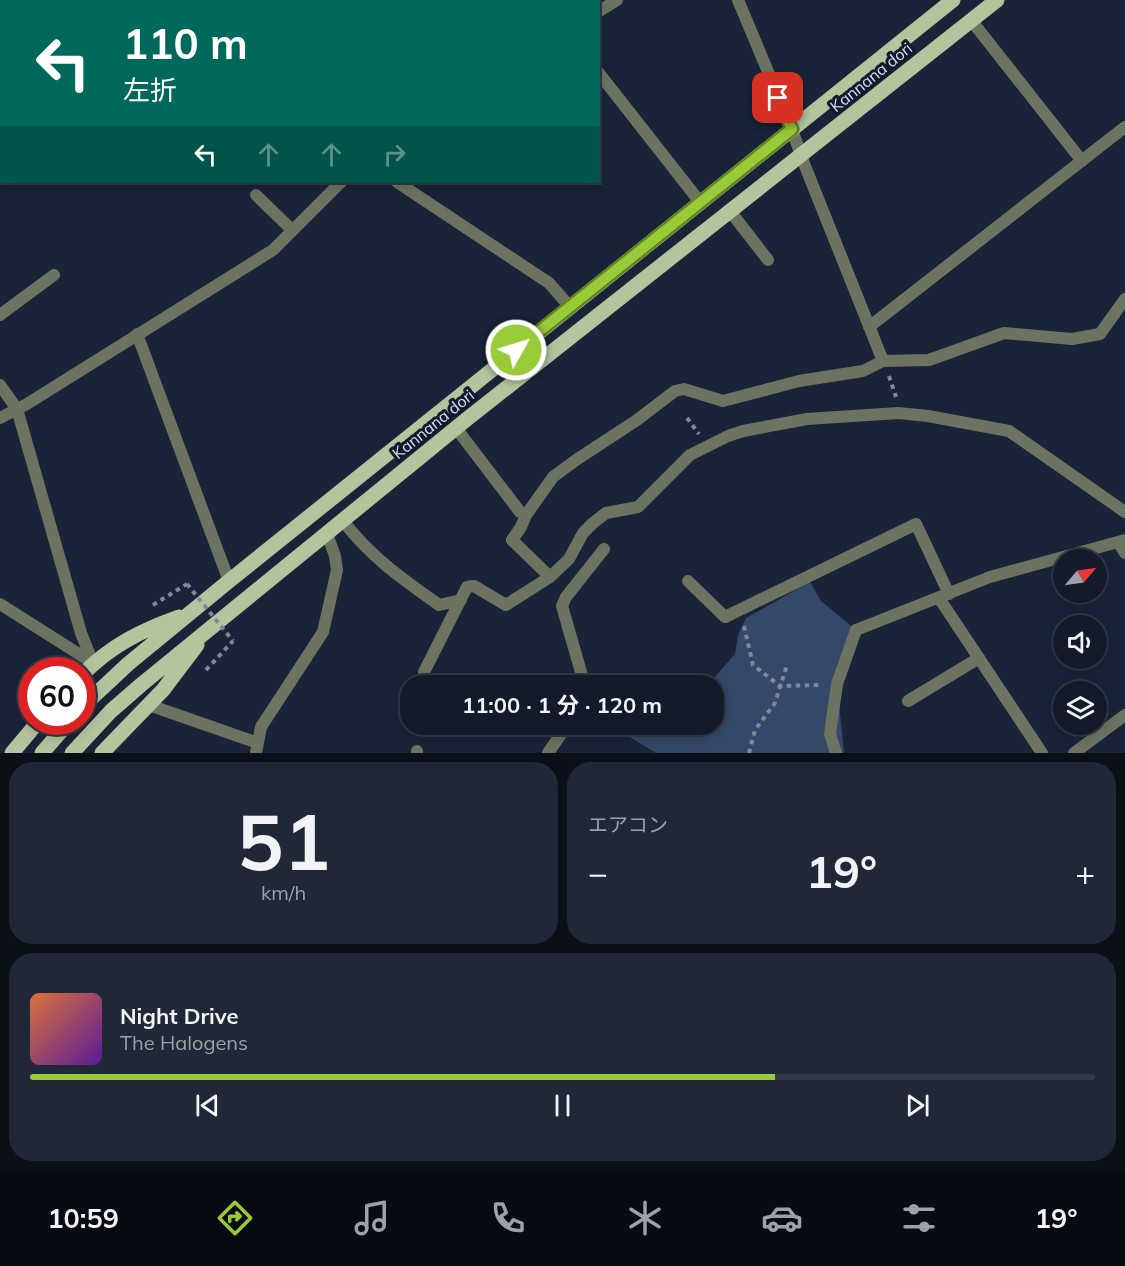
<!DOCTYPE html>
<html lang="ja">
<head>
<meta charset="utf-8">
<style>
  body { margin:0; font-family:Mulish,"Noto Sans JP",sans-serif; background:#202837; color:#f1f3f6; height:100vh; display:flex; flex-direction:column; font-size:22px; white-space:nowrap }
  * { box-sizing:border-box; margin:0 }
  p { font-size:20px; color:#9da1a9 }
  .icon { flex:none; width:33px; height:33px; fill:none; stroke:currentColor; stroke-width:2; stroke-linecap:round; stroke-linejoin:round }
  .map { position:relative; height:753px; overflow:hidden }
  .panel { display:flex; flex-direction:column; gap:9px; padding:9px; background:#0a0f18; flex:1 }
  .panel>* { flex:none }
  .hud { position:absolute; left:0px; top:0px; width:600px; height:183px; box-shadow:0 3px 15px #0003,0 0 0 2px #323947; background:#00695c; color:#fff; overflow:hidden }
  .needle { width:39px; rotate:61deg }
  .buttons { position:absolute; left:1053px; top:549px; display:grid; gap:12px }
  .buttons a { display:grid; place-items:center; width:54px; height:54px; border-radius:50%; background:#131b2b; box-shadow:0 3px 15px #0003,0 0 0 2px #323947; font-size:30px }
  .speed { position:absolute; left:18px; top:657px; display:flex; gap:12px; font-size:30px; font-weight:700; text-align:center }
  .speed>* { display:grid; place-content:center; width:78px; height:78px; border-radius:50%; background:#131b2b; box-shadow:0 3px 15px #0003,0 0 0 2px #323947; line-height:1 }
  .speed .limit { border:9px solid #d22; background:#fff; color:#111 }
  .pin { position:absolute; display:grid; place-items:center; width:51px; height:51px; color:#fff; margin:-26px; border-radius:12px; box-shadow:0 3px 9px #0006 }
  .me { position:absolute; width:66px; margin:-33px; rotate:51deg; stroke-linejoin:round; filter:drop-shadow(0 0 4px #0008) }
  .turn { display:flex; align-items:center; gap:21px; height:126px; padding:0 24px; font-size:27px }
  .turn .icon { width:78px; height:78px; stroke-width:2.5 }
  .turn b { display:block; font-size:42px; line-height:51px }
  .lanes { display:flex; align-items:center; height:57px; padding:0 24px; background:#0003; justify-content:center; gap:30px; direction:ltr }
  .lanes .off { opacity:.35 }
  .big { font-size:45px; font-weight:700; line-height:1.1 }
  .panel .tile { flex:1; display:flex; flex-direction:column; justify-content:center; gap:9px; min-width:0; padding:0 21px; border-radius:24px; background:#202837 }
  .panel .dial { align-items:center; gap:0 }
  .dial b { font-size:78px; line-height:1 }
  .song { display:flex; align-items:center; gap:18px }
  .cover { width:72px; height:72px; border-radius:9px; background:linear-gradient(135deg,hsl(20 70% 55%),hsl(270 70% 35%)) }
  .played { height:6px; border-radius:3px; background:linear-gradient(90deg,#98cb37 70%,#323947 70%) }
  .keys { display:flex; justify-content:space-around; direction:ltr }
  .heat { display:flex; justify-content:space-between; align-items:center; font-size:33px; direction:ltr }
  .panel .tiles { flex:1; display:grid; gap:9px; grid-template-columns:1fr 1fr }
  .tile:last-child { grid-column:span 2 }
  .trip { position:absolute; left:400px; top:675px; width:324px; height:60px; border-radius:24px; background:#131b2b; box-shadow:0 3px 15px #0003,0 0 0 2px #323947; font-weight:700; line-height:60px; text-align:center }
  .tab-bar { display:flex; height:96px; justify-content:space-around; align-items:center; background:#080b11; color:#9da1a9 }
  .tab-bar .icon { width:42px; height:42px }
  .tab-bar .on { color:#98cb37 }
  .tab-bar b { font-size:27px; color:#f1f3f6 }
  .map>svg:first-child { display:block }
</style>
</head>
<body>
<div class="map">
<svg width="1125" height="753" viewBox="0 0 1125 753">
  <rect width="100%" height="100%" fill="#192439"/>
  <!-- green -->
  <path fill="#354869" d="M810 582 821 601 856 630 837 684 844 753H656L610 725 714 724V686L708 685 735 654 738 635 746 618Z"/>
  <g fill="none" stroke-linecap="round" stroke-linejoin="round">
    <!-- path -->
    <path stroke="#80899b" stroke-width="4" stroke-dasharray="4.5 4.5" stroke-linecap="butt" d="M889 376 896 397
      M687 418 699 434
      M153 605 187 584
      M744 626 753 665 780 686 821 685
      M206 670 233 641
      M749 753 755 730 775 703 787 665"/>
    <!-- service -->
    <path stroke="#6c7461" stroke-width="12" d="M310 2 311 0
      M971 20 1082 161
      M598 72 700 202
      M256 195 292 230
      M730 211 768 260
      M0 315 54 275
      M137 334 229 581
      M343 521C372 558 401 578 439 605L461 600
      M512 540 550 577
      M424 672 467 587 474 586 506 605 550 577 569 559 583 533 593 523 606 513 638 507 690 455 728 436 743 431 807 419 898 413 928 416 1009 431 1125 512
      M908 701 979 658
      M417 753V751
      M836 753 830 734 837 684 856 630"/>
    <!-- minor -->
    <path stroke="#6c7461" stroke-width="12" d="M61 0 62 2
      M422 0 423 2
      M738 0 792 129 801 156 883 361
      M598 12 617 0
      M397 182 549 283 570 307
      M869 327 1125 127
      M0 385 17 409 81 633 93 663 0 604
      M0 418 27 404 273 250 341 182
      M456 428 520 512 526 515 553 477 576 460 637 420 675 391 684 389 723 401 799 381 863 371 883 361 929 360 1004 333 1072 339 1100 334 1125 299
      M512 540 521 527 526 515
      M1118 542 1125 553
      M688 581 725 617 916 524 949 594
      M939 598 1042 753
      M856 630 990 577 1125 540
      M585 686 562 606 566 597 604 549
      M149 705 258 743
      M256 753 261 727 323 632 337 570 335 556 327 534
      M548 753 568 724
      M1074 753 1125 715"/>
    <!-- primary -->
    <path stroke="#b4c59e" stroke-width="15" d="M82 675C110 646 142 630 179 617
      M82 707 128 664 229 581 953 0
      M12 753 38 722
      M42 753 69 722
      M72 753 111 711 142 684 467 419 997 0
      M102 753 163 690 197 645"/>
    <!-- path-bridge -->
    <path stroke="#80899b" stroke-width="4" stroke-dasharray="4.5 4.5" stroke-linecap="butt" d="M187 584 233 641"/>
  </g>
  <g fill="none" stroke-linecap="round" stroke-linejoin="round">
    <!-- route casing -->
    <g stroke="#638424" stroke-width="15">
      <path id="route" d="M516 350 792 129 778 98"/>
    </g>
    <!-- route -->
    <use href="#route" stroke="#98cb37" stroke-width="10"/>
  </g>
  <g text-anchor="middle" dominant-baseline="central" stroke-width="6" stroke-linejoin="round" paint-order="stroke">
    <!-- street labels -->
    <g font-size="16" fill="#d9e1f0" stroke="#101a2f">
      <text transform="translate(871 77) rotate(-39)">Kannana dori</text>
      <text transform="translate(433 424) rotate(-39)">Kannana dori</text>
    </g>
  </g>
</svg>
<div class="buttons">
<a><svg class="needle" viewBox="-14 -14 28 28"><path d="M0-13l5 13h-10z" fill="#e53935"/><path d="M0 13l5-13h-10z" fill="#9da1a9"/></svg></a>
<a><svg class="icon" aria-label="sound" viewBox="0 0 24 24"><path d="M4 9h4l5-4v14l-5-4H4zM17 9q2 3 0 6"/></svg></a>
<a><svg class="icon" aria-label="layers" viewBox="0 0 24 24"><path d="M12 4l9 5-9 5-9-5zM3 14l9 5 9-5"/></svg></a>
</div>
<div class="speed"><div class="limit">60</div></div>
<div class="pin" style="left:778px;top:98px;background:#d93025"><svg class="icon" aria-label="arrive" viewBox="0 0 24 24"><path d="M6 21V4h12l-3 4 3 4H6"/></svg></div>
<svg class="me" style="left:516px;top:350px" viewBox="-20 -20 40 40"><circle r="17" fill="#98cb37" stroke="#fff" stroke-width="3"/><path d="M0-11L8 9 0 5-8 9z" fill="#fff"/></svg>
<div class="trip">11:00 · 1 分 · 120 m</div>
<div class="hud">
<div class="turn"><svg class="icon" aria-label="left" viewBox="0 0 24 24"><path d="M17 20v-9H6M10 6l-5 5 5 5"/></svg><div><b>110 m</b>左折</div></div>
<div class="lanes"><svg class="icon" aria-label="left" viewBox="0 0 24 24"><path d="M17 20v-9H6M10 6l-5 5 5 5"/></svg><svg class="icon off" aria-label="ahead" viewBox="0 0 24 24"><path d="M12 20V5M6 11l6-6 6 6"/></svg><svg class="icon off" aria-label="ahead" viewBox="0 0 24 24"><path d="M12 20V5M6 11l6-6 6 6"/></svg><svg class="icon off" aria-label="right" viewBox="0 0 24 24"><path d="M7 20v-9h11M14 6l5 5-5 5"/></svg></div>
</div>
</div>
<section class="panel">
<div class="tiles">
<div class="tile dial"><b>51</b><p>km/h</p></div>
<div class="tile"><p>エアコン</p>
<div class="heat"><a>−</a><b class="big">19°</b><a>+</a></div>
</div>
<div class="tile">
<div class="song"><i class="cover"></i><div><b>Night Drive</b><p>The Halogens</p></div></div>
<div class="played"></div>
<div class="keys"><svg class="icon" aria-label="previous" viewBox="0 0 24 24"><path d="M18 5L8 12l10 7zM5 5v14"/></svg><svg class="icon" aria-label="pause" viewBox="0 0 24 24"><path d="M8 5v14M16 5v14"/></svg><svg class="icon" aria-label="next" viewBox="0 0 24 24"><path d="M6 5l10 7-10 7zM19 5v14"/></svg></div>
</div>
</div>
</section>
<nav class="tab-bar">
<b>10:59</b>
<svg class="icon on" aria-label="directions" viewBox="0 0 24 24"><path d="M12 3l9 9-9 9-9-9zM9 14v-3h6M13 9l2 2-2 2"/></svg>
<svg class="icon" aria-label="music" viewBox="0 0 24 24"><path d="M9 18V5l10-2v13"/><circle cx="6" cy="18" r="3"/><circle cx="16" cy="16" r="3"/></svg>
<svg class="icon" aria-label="phone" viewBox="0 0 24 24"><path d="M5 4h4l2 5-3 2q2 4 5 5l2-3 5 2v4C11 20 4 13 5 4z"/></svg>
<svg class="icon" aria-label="climate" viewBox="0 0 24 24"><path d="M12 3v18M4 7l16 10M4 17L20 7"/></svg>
<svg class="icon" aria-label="car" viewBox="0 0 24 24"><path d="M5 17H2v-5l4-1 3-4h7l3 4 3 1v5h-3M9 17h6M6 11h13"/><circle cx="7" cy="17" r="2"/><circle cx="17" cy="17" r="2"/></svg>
<svg class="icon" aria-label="filters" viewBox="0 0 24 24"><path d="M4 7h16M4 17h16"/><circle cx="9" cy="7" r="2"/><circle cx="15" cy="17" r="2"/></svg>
<b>19°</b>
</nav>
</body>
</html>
